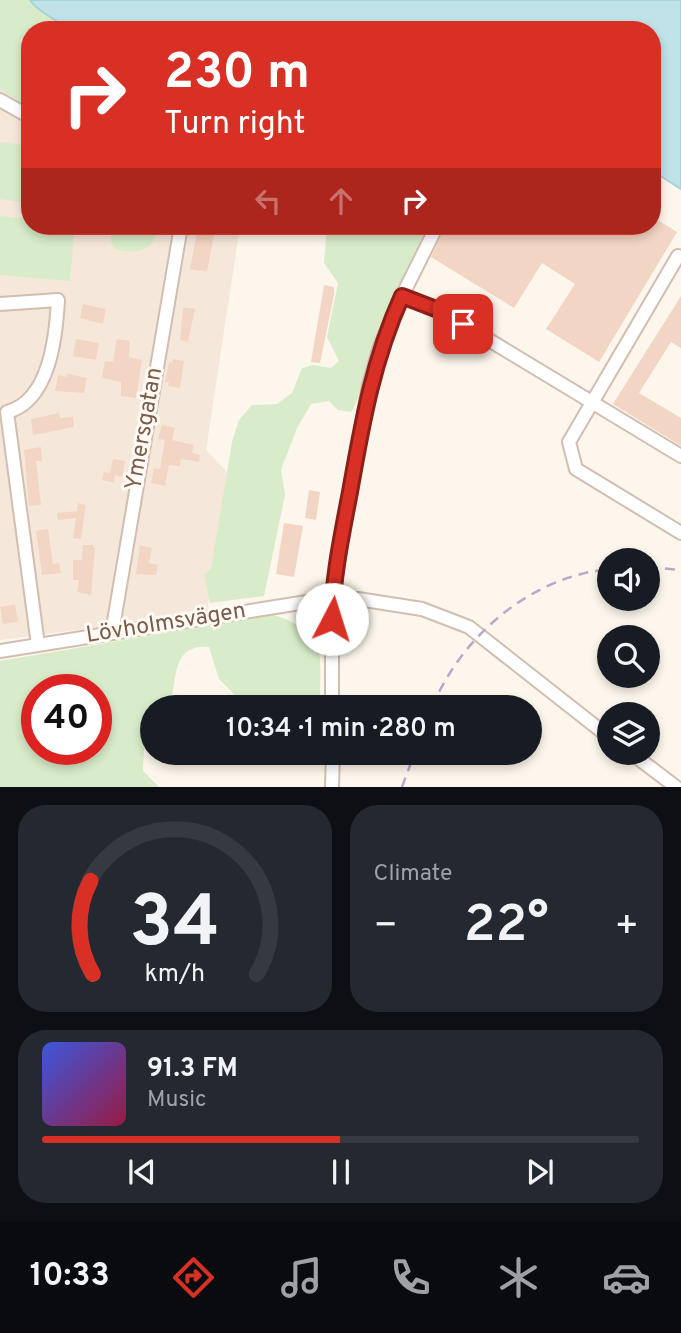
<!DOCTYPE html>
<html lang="en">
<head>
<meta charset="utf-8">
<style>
  body { margin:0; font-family:Overpass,sans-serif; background:#242831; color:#f1f3f6; height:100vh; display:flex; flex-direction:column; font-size:26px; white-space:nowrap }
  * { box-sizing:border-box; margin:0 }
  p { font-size:23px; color:#9ea1a6 }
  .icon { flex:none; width:38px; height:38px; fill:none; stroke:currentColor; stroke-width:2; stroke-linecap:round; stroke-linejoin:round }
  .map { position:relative; height:787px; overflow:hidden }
  .panel { display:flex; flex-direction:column; gap:18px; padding:18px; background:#0d0f14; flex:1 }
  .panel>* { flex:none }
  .top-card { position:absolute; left:21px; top:21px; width:640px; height:214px; border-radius:28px; box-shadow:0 4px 10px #0003; background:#d93025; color:#fff; overflow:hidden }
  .controls { position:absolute; left:597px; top:548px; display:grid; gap:14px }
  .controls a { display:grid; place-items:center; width:63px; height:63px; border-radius:50%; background:#171b24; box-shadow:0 4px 10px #0003; font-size:35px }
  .speed { position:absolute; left:21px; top:674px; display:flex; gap:14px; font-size:35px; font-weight:700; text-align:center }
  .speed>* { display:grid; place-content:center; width:91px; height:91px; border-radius:50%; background:#171b24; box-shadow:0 4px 10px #0003; line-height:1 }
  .speed .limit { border:10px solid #d22; background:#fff; color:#111 }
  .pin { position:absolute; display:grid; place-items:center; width:60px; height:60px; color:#fff; margin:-30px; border-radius:14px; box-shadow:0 4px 10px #0006 }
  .me { position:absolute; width:77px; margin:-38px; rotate:5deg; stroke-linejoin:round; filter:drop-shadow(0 0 5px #0008) }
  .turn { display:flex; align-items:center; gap:24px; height:147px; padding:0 28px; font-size:32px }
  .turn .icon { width:91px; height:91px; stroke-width:2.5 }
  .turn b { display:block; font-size:49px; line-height:60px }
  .lanes { display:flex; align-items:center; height:66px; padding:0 28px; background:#0003; justify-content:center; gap:35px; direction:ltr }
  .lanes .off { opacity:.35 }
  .big { font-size:52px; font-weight:600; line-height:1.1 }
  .panel .widget { flex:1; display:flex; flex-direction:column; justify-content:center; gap:10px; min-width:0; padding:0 24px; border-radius:28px; background:#242831 }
  .panel .dial { align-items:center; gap:0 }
  .dial svg { height:182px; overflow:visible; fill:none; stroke:#363941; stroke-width:7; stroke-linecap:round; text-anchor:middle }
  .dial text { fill:#f1f3f6; stroke:none }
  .song { display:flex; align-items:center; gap:21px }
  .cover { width:84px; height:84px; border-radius:10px; background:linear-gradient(135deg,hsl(230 70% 55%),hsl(340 70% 35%)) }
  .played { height:7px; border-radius:4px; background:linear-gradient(90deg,#d93025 50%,#363941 50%) }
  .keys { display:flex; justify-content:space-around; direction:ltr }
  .heat { display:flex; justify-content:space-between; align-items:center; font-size:38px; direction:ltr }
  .panel .tiles { flex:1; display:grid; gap:18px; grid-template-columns:1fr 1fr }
  .widget:last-child { grid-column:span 2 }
  .trip { position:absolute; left:140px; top:695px; width:402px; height:70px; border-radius:35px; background:#171b24; box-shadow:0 4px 10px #0003; font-weight:600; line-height:70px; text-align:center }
  .menu { display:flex; height:112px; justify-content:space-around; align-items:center; background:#090b0e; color:#9ea1a6 }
  .menu .icon { width:49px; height:49px }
  .menu .on { color:#d93025 }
  .menu b { font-size:32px; color:#f1f3f6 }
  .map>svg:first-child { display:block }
</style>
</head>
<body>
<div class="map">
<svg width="681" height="787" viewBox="0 0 681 787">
  <rect width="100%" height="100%" fill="#fdf6ec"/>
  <!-- residential -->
  <path fill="#f5e8da" d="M0 89 30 109V226H240L206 450 227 472 207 613 0 640Z"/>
  <!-- green -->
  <path fill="#d8ecc9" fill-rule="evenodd" d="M0 0H30C37 12 56 18 68 30H30V109L0 89Z
    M0 142 30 146V203L0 199Z
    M0 216 30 219V226H75L70 281 0 275Z
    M112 226H158C154 252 138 255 115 249L111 241Z
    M327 226H430C410 267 389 307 372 350 366 365 359 403 351 412L338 410 329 401 311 404 297 428 281 470 285 495 264 596 210 603 204 575 211 569 232 442 239 420 252 405 277 404 292 393 302 368 313 365 331 368 339 361 327 337 338 283 324 263Z
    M273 615C331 632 319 655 320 707L245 705 219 679 209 647C171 644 178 678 170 703L167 707H152V718L145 730 143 771 159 787H0V661ZM37 690H96V749H37Z"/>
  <!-- water -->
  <path fill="#bfe3e8" stroke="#a5d3da" stroke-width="2" d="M30 0H681V189L653 171V30H68C56 18 37 12 30 0Z"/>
  <!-- building -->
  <path fill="#f3d5c3" d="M653 217 677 232 599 362 546 329 575 284 542 263 514 308 431 257 446 226H653Z
    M198 226H216L207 272 190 269Z
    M324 285 334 287V295L320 363 311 362Z
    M681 296V348L671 342 639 393 681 418V446L613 404Z
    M83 304 106 309 103 324 80 318Z
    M183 307 195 309 188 342 180 340Z
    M76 339 99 343 96 360 73 356Z
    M117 339 130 341 129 357 142 360 136 398 121 396V382L102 378 105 361 113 362Z
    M173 359 184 361 180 388 168 386 169 382H165L169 362 172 363Z
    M68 374 87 378 84 393 55 391 58 375 67 377Z
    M59 413 60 418 73 417 74 427 33 435 31 419Z
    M162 425 175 428 172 440 194 445 192 453 200 455 199 462 181 459 180 466 169 465 165 486 151 483 154 468 160 469 165 440 158 439Z
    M41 447 42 461H36L41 505 29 506 24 450Z
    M113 459 125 461 122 477 115 475 114 483 102 480 104 472 110 473Z
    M309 490 320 492 316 520 305 518Z
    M78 503 86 505 81 539 73 538 76 518 58 520 57 513 77 511Z
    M284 523 303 526 294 577 276 574Z
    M48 529 53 564 59 563 61 573 42 575 36 531Z
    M83 545H93L95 549 91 595 77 592 79 580H73V560H82Z
    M140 545 152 548 149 563 158 565 156 575 136 574Z
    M15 604 18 622 3 624 0 607Z"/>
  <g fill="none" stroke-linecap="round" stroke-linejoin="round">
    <!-- minor casing -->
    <g stroke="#d1beb0" stroke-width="16">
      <path id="minor" d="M0 100 30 117
        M437 226 402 296 441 311 681 456
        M678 256 569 442 576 469 681 533
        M0 304 58 300C56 336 50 401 7 412L38 645
        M112 633 181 226
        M0 651 313 601 358 599 422 609 469 627 609 737
        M332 707V600L345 518 369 385 380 346 402 296
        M630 752 676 787
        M332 787 333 752"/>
    </g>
    <!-- minor -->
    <use href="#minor" stroke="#fff" stroke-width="12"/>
    <!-- rail -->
    <path stroke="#b9a8c9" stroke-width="2.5" stroke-dasharray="10 7" stroke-linecap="butt" d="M648 567 681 570
      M432 707C462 636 530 577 609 569
      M402 787 415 752"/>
  </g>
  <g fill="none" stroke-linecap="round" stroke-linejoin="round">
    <!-- route casing -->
    <g stroke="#8d1f18" stroke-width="18">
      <path id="route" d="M332 619C333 576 342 534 350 492 362 424 373 360 402 296L441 311 463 324"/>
    </g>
    <!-- route -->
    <use href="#route" stroke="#d93025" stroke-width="12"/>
  </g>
  <g text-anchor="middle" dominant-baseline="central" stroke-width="6" stroke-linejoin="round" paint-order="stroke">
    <!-- street labels -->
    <g font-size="23" fill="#7a5c4d" stroke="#fffaf3">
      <text transform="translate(145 429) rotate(-80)">Ymersgatan</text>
      <text transform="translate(166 624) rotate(-9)">Lövholmsvägen</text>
    </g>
  </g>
</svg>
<div class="controls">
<a><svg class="icon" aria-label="sound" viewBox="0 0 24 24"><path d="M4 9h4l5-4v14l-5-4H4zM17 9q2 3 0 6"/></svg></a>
<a><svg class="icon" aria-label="search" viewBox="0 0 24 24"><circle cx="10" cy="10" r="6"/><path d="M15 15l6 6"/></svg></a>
<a><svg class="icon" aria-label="layers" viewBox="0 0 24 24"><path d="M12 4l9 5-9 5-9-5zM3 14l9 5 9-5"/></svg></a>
</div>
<div class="speed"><div class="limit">40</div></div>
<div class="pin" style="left:463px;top:324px;background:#d93025"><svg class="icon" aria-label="arrive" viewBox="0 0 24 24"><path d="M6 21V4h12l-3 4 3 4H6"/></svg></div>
<svg class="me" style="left:332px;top:619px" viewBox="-20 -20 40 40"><circle r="19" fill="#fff"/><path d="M0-13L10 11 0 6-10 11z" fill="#d93025"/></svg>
<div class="trip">10:34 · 1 min · 280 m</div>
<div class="top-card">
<div class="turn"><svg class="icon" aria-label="right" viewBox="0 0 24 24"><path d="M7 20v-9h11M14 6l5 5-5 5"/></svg><div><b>230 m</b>Turn right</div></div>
<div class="lanes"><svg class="icon off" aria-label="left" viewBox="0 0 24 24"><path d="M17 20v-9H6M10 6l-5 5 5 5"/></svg><svg class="icon off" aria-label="ahead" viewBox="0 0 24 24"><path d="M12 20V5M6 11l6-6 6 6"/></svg><svg class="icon" aria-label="right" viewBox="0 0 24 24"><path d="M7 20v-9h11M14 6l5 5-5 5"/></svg></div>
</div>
</div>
<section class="panel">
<div class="tiles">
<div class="widget dial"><svg viewBox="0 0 100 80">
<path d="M14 69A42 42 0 1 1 86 69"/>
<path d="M14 69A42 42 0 0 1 13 28" stroke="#d93025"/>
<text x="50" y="56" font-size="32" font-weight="700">34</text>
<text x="50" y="72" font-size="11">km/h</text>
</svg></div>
<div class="widget"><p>Climate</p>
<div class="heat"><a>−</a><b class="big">22°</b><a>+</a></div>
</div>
<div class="widget">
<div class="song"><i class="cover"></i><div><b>91.3 FM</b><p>Music</p></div></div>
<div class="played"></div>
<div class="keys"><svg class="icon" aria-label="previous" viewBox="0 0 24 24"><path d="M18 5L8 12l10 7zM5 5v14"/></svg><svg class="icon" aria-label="pause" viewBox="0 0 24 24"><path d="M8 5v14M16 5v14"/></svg><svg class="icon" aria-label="next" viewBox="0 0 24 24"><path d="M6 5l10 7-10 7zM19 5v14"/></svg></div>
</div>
</div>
</section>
<nav class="menu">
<b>10:33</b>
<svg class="icon on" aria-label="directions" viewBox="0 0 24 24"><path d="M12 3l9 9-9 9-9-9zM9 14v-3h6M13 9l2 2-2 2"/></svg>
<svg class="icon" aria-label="music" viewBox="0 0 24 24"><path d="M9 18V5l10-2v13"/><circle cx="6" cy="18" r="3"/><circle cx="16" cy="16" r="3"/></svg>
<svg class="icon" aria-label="phone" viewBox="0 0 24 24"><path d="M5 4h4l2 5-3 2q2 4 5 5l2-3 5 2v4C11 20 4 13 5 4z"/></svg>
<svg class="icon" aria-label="climate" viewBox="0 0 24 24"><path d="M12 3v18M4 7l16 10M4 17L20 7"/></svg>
<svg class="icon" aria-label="car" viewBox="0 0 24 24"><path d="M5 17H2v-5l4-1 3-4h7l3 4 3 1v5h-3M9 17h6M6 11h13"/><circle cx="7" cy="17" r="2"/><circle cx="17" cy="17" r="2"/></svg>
</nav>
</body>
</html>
